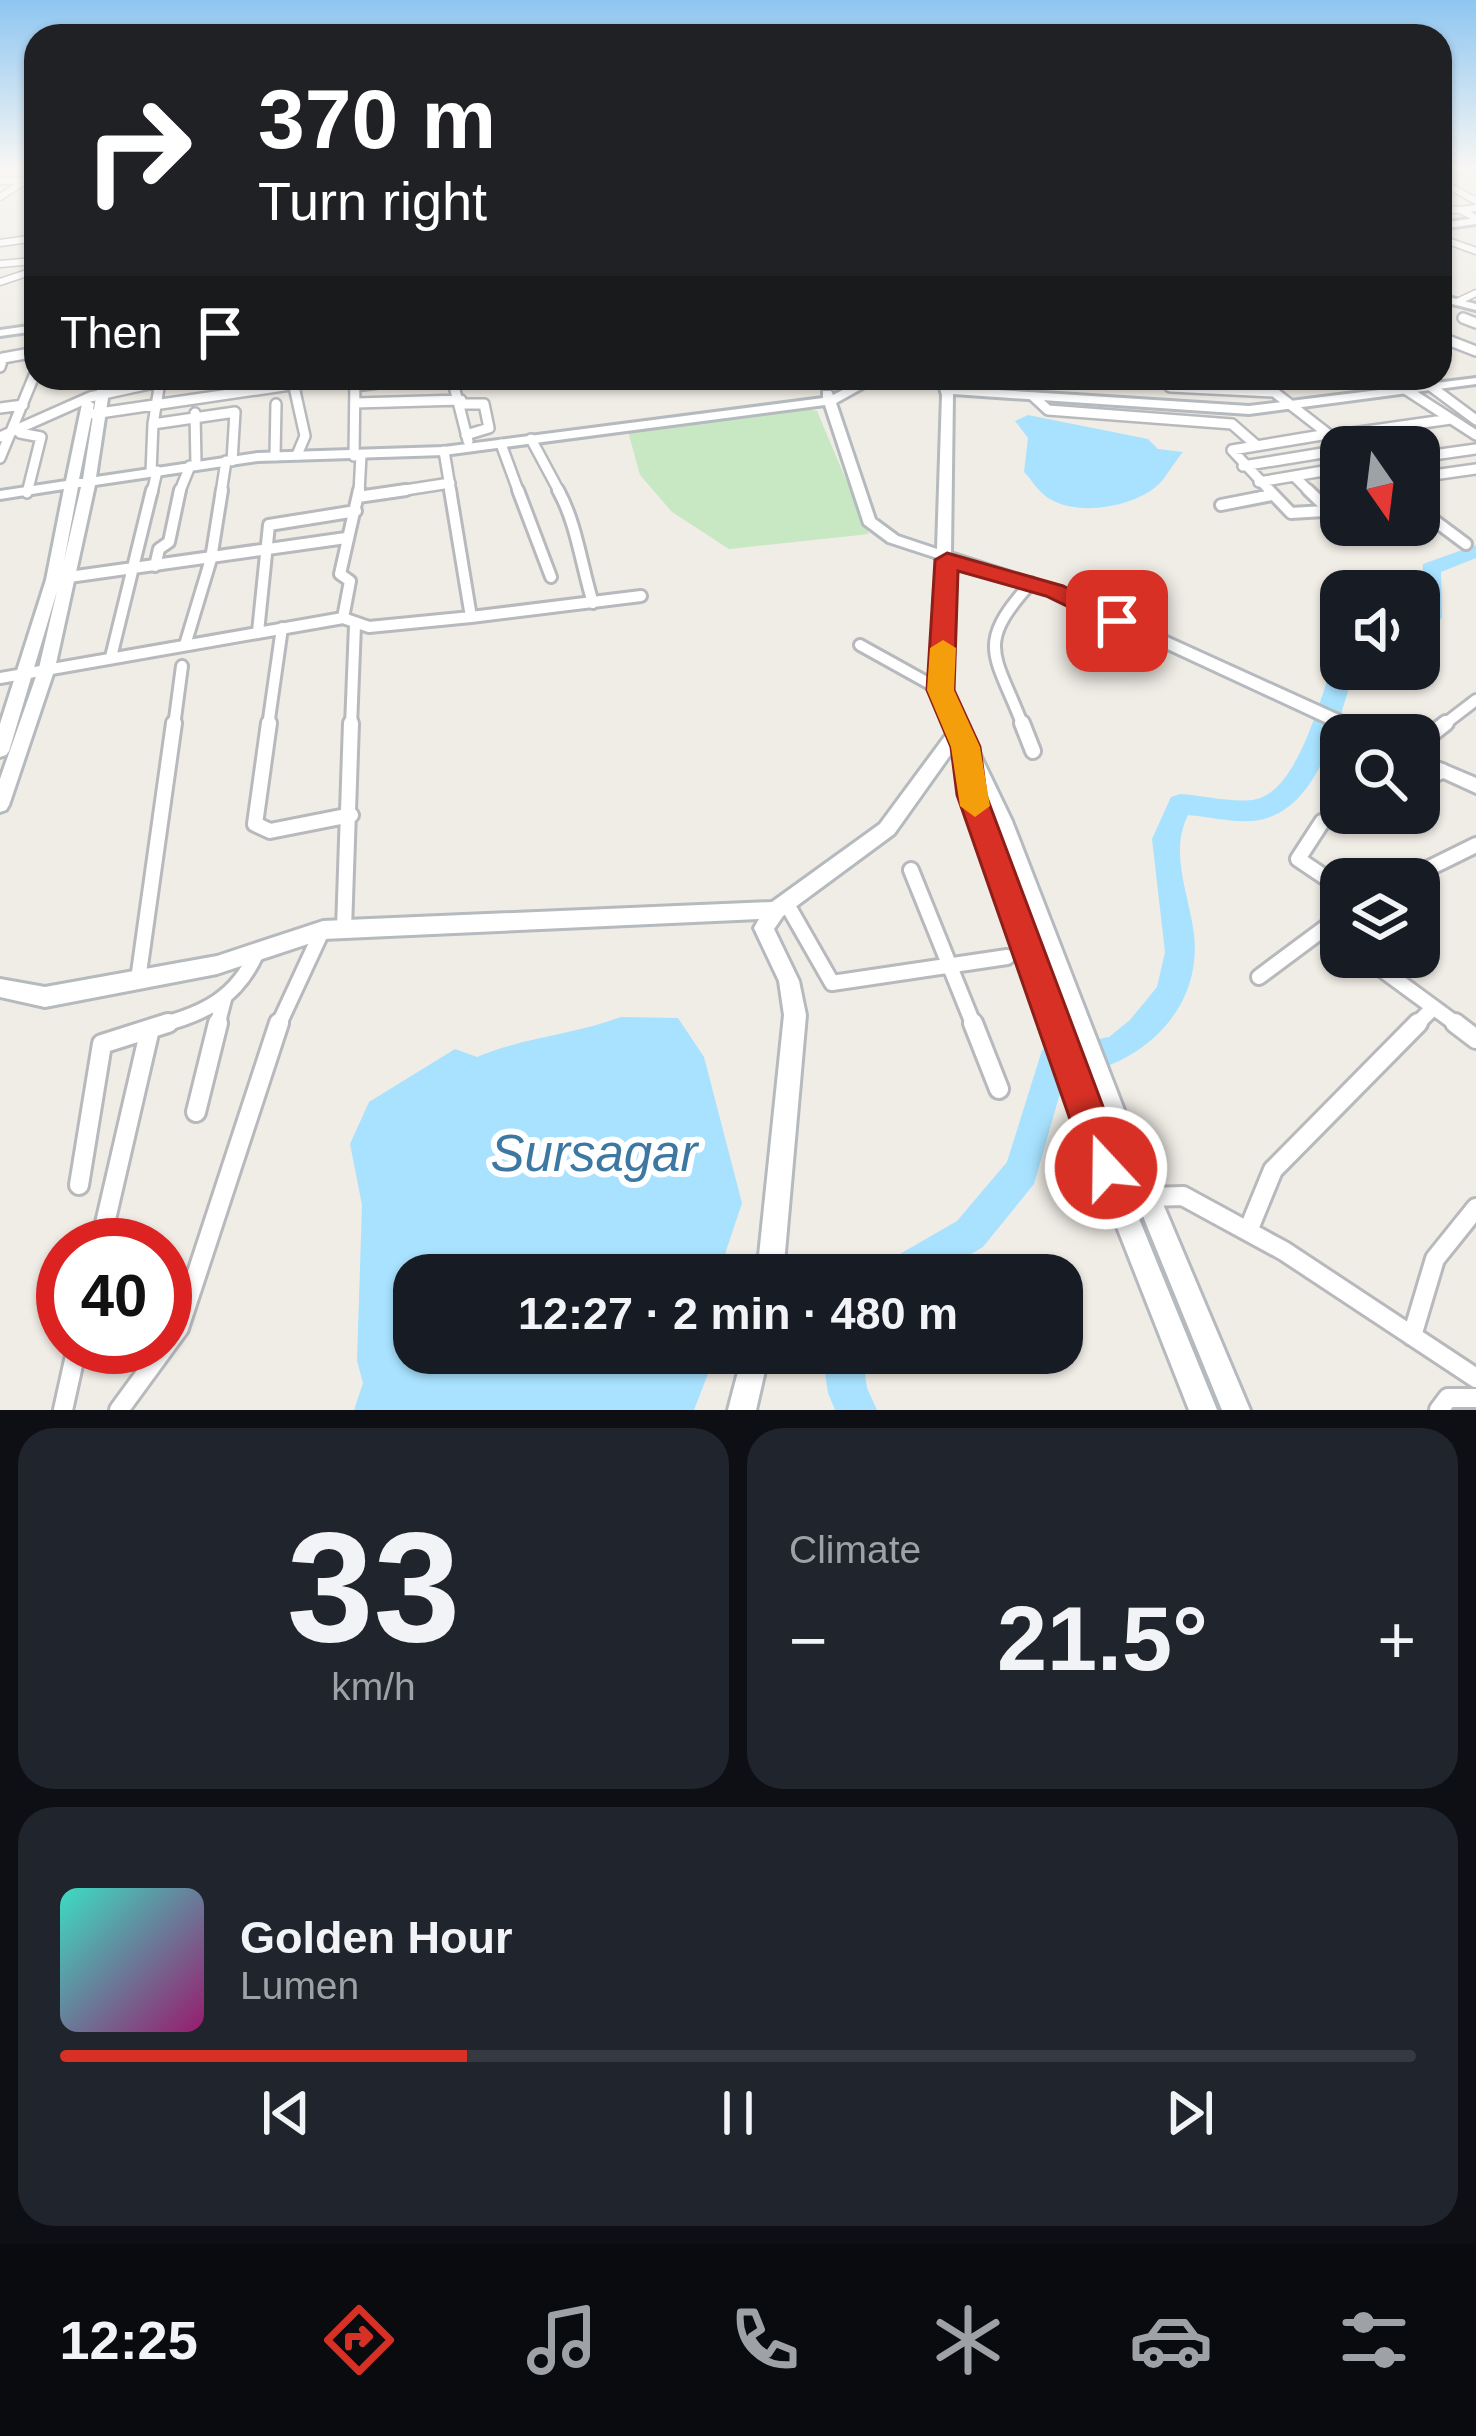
<!DOCTYPE html>
<html lang="en">
<head>
<meta charset="utf-8">
<style>
  body { margin:0; font-family:Helvetica,sans-serif; background:#20242c; color:#f1f3f6; height:100vh; display:flex; flex-direction:column; font-size:45px; white-space:nowrap }
  * { box-sizing:border-box; margin:0 }
  p { font-size:39px; color:#9ea1a6 }
  .icon { flex:none; width:66px; height:66px; fill:none; stroke:currentColor; stroke-width:2; stroke-linecap:round; stroke-linejoin:round }
  .map { position:relative; height:1410px; overflow:hidden }
  .side { display:flex; flex-direction:column; gap:18px; padding:18px; background:#0d0f14; flex:1 }
  .side>* { flex:none }
  .banner { position:absolute; left:24px; top:24px; width:1428px; height:366px; border-radius:36px; box-shadow:0 3px 9px #0004; background:#202124; color:#fff; overflow:hidden }
  .needle { width:78px; rotate:166deg }
  .fabs { position:absolute; left:1320px; top:426px; display:grid; gap:24px }
  .fabs a { display:grid; place-items:center; width:120px; height:120px; border-radius:24px; background:#171b24; box-shadow:0 3px 9px #0004; font-size:60px }
  .speed { position:absolute; left:36px; top:1218px; display:flex; gap:24px; font-size:60px; font-weight:700; text-align:center }
  .speed>* { display:grid; place-content:center; width:156px; height:156px; border-radius:50%; background:#171b24; box-shadow:0 3px 9px #0004; line-height:1 }
  .speed .limit { border:18px solid #d22; background:#fff; color:#111 }
  .pin { position:absolute; display:grid; place-items:center; width:102px; height:102px; color:#fff; margin:-51px; border-radius:24px; box-shadow:0 6px 18px #0006 }
  .me { position:absolute; width:132px; margin:-66px; rotate:339deg; stroke-linejoin:round; filter:drop-shadow(0 0 9px #0008) }
  .turn { display:flex; align-items:center; gap:42px; height:252px; padding:0 36px; font-size:54px }
  .turn .icon { width:156px; height:156px; stroke-width:2.5 }
  .turn b { display:block; font-size:84px; line-height:102px }
  .then { display:flex; align-items:center; height:114px; padding:0 36px; background:#0003; gap:24px; font-size:45px }
  .big { font-size:90px; font-weight:700; line-height:1.1 }
  .side .card { flex:1; display:flex; flex-direction:column; justify-content:center; gap:18px; min-width:0; padding:0 42px; border-radius:36px; background:#20242c }
  .side .dial { align-items:center; gap:0 }
  .dial b { font-size:156px; line-height:1 }
  .song { display:flex; align-items:center; gap:36px }
  .cover { width:144px; height:144px; border-radius:18px; background:linear-gradient(135deg,hsl(170 70% 55%),hsl(320 70% 35%)) }
  .played { height:12px; border-radius:6px; background:linear-gradient(90deg,#d93025 30%,#363941 30%) }
  .keys { display:flex; justify-content:space-around; direction:ltr }
  .heat { display:flex; justify-content:space-between; align-items:center; font-size:66px; direction:ltr }
  .side .tiles { flex:1; display:grid; gap:18px; grid-template-columns:1fr 1fr }
  .card:last-child { grid-column:span 2 }
  .trip { position:absolute; left:393px; top:1254px; width:690px; height:120px; border-radius:36px; background:#171b24; box-shadow:0 3px 9px #0004; font-weight:700; line-height:120px; text-align:center }
  .dock { display:flex; height:192px; justify-content:space-around; align-items:center; background:#090b0e; color:#9ea1a6 }
  .dock .icon { width:84px; height:84px }
  .dock .active { color:#d93025 }
  .dock b { font-size:54px; color:#f1f3f6 }
  .map>svg:first-child { display:block }
</style>
</head>
<body>
<div class="map">
<svg width="1476" height="1410" viewBox="0 0 1476 1410">
  <rect width="100%" height="100%" fill="#f0ede6"/>
  <!-- green -->
  <path fill="#c7e8c3" d="M799 408 817 411 869 534 729 549 672 512 640 475 628 431Z"/>
  <!-- water -->
  <path fill="#a8e2ff" d="M1028 415 1148 439 1158 449 1183 452C1175 461 1168 474 1160 483 1136 508 1070 519 1043 494 1036 488 1031 479 1024 472L1028 438 1015 421Z
    M621 1017 678 1018 704 1057 742 1203 726 1251 725 1275H414V1353H716L694 1410H354L363 1383 357 1361 362 1205 350 1144 369 1102 455 1049 477 1057C524 1037 573 1035 621 1017Z"/>
  <g fill="none" stroke-linecap="round" stroke-linejoin="round">
    <!-- river -->
    <path fill="#a8e2ff" fill-rule="evenodd" d="M1476 545V558L1441 572 1442 617 1439 622 1419 627 1423 564Z
      M1341 662V669H1355C1339 717 1321 804 1264 819 1242 825 1211 817 1188 815 1169 853 1189 894 1194 934 1203 1012 1138 1069 1065 1076L1034 1184 983 1247 935 1275H880L886 1262 957 1221 1007 1162 1042 1050 1109 1037 1130 1020 1157 987 1165 952 1152 839 1171 797 1180 794C1202 795 1236 804 1257 799 1297 789 1319 703 1331 669Z
      M822 1353H862L867 1388 877 1410H835L828 1393Z"/>
    <!-- street-far4 casing -->
    <g stroke="#b7b9bd" stroke-width="9">
      <path id="street-far4" d="M1440 173 1472 168
        M0 181H25L0 197
        M1440 181 1476 201
        M1476 208 1460 210 1476 218
        M1440 209 1460 210
        M1440 238 1476 251
        M0 243 36 238
        M0 264 34 261
        M0 282 36 270
        M1457 302 1476 293"/>
    </g>
    <!-- street-far3 casing -->
    <g stroke="#b7b9bd" stroke-width="14">
      <path id="street-far3" d="M1463 318 1476 323
        M34 325 36 319
        M1440 337 1476 351
        M0 367 3 358 36 352
        M452 378 468 441
        M1166 378 1170 387 1273 392
        M1256 378 1345 447
        M1388 378 1476 435
        M226 379 246 378
        M160 382 153 424 235 412 232 461
        M293 382 305 436 297 455
        M1261 382 1291 378
        M355 386 401 380
        M1433 388 1476 420
        M1034 397 1048 410 1232 424 1256 445
        M356 403 461 400
        M459 404H484L489 428 466 435
        M0 408 23 405
        M195 413 196 465
        M93 414 338 378
        M20 433 41 437 27 493
        M1331 436 1451 419
        M0 437 90 397 177 378
        M531 439 560 493
        M501 444 519 493
        M444 451 451 493
        M275 456 276 404
        M354 456 355 378
        M1419 457 1476 449
        M0 458 36 371
        M1243 466 1341 450
        M151 472 153 424
        M1294 476 1311 493
        M1419 477 1476 469
        M1259 482 1341 468
        M152 493 157 471
        M179 493 190 466
        M221 493 226 461
        M359 493 361 455
        M386 493 450 483
        M1272 493 1232 450 1328 434"/>
    </g>
    <!-- street-far2 casing -->
    <g stroke="#b7b9bd" stroke-width="16">
      <path id="street-far2" d="M359 490 340 574 350 581 343 618 369 627 471 617 450 490
        M518 490 551 577
        M558 490C577 524 581 565 593 603
        M1269 490 1291 513 1341 510
        M1308 490 1331 512
        M358 497 406 490
        M1221 505 1272 495
        M1419 509 1466 544
        M155 566 159 549 169 542 180 490
        M62 578 346 538
        M471 617 641 596
        M258 632 269 525 356 511
        M185 645 211 559 222 490
        M860 645 941 690
        M111 657 152 490
        M0 678 343 618
        M174 726 182 666
        M268 726 282 628
        M351 726 355 625
        M1023 726C995 653 974 646 1031 583
        M1442 726 1476 700"/>
    </g>
    <!-- street-far1 casing -->
    <g stroke="#b7b9bd" stroke-width="20">
      <path id="street-far1" d="M269 723 255 824 270 831 351 815
        M1022 723 1033 751
        M1419 744 1446 723
        M1419 781 1442 771
        M911 870 974 1026
        M1407 879 1476 845
        M1341 888 1298 859 1322 822 1343 813
        M788 906 832 983 1007 957
        M1326 927 1341 939
        M344 929 351 723
        M1365 957 1459 1026
        M1259 977 1341 916
        M138 980 174 723
        M157 1026C204 1014 237 998 257 952
        M217 1026 224 999
        M278 1026 322 931
        M1415 1026 1433 1008"/>
    </g>
    <!-- street casing -->
    <g stroke="#b7b9bd" stroke-width="24">
      <path id="street" d="M973 1023 999 1089
        M1455 1023 1476 1039
        M196 1112 218 1023
        M79 1185 102 1044 168 1023
        M1150 1197 1183 1196 1284 1251 1476 1378
        M1248 1231 1273 1170 1418 1023
        M100 1245 149 1033
        M1412 1336 1435 1259 1476 1208
        M63 1410 77 1347
        M119 1410 179 1328 279 1023
        M1439 1410 1448 1398H1476"/>
    </g>
    <!-- secondary casing -->
    <g stroke="#b5babe" stroke-width="6">
      <path id="secondary" d="M1476 218V224L1440 229V223Z
        M1440 295 1476 304V310L1440 301Z
        M36 325V331L0 336V330Z
        M99 378H111L96 477 258 453 444 447 823 398V391H831L833 395 866 378H881L836 403 875 519 898 536 937 549 942 395 937 378H949L951 387 1249 406 1476 378V384L1249 414 953 394 951 553 1059 588 1374 731 1376 735H1353L1049 594 951 562 949 690 1012 821 1133 1133 1250 1410H1222L1110 1135 994 821 979 790 1102 1128 1217 1410H1189L1078 1128 962 795 958 760 963 755 958 744 894 834 783 916 774 929 799 981 806 1015 783 1275H757L784 1015 779 981 754 928 759 919 323 939 217 974 45 1007 0 997V979L45 987 217 956 323 921 772 902 880 824 951 728 933 690 937 558 888 542 864 524 825 405 444 455 258 461 95 485 55 668 9 805 6 810 0 812V779L39 668 57 591 9 751 6 755 0 757V724L46 580 64 489 0 499V491L66 481 82 404 88 400 94 404 79 479H83ZM78 487H81L64 561Z
        M1419 754 1476 778V793L1419 767Z
        M743 1353H769L756 1410H728Z"/>
    </g>
    <!-- street-far4 -->
    <use href="#street-far4" stroke="#fff" stroke-width="6"/>
    <!-- street-far3 -->
    <use href="#street-far3" stroke="#fff" stroke-width="9"/>
    <!-- street-far2 -->
    <use href="#street-far2" stroke="#fff" stroke-width="10"/>
    <!-- street-far1 -->
    <use href="#street-far1" stroke="#fff" stroke-width="14"/>
    <!-- street -->
    <use href="#street" stroke="#fff" stroke-width="18"/>
    <!-- secondary -->
    <use href="#secondary" fill="#fff" fill-rule="evenodd"/>
  </g>
  <!-- sky -->
  <linearGradient id="sky" x2="0" y2="1"><stop stop-color="#8ec6f1"/><stop offset="0.46" stop-color="#f8f7f4"/><stop offset="1" stop-color="#f8f7f4" stop-opacity="0"/></linearGradient>
  <rect width="1476" height="365" fill="url(#sky)"/>
  <!-- route -->
  <path fill="#d93025" stroke="#8d1f18" stroke-width="3" d="M947 553 1063 586 1129 621 1117 629 1108 626 1046 596 958 571 954 690 980 747 986 795 1126 1168 1120 1182 1106 1188 1092 1182 1087 1168 957 795 951 747 927 690 935 560Z"/>
  <!-- slow -->
  <path fill="#f59e0b" d="M943 640 956 648 954 690 980 747 990 806 975 817 960 806 951 747 927 690 930 648Z"/>
  <g text-anchor="middle" dominant-baseline="central" stroke-width="12" stroke-linejoin="round" paint-order="stroke">
    <!-- near-water labels -->
    <g font-size="51" font-style="italic" fill="#3c78a2" stroke="#fff">
      <text x="594" y="1153">Sursagar</text>
    </g>
  </g>
</svg>
<div class="fabs">
<a><svg class="needle" viewBox="-14 -14 28 28"><path d="M0-13l5 13h-10z" fill="#e53935"/><path d="M0 13l5-13h-10z" fill="#9ea1a6"/></svg></a>
<a><svg class="icon" aria-label="sound" viewBox="0 0 24 24"><path d="M4 9h4l5-4v14l-5-4H4zM17 9q2 3 0 6"/></svg></a>
<a><svg class="icon" aria-label="search" viewBox="0 0 24 24"><circle cx="10" cy="10" r="6"/><path d="M15 15l6 6"/></svg></a>
<a><svg class="icon" aria-label="layers" viewBox="0 0 24 24"><path d="M12 4l9 5-9 5-9-5zM3 14l9 5 9-5"/></svg></a>
</div>
<div class="speed"><div class="limit">40</div></div>
<div class="pin" style="left:1117px;top:621px;background:#d93025"><svg class="icon" aria-label="arrive" viewBox="0 0 24 24"><path d="M6 21V4h12l-3 4 3 4H6"/></svg></div>
<svg class="me" style="left:1106px;top:1168px" viewBox="-20 -20 40 40"><circle r="17" fill="#d93025" stroke="#fff" stroke-width="3"/><path d="M0-11L8 9 0 5-8 9z" fill="#fff"/></svg>
<div class="trip">12:27 · 2 min · 480 m</div>
<div class="banner">
<div class="turn"><svg class="icon" aria-label="right" viewBox="0 0 24 24"><path d="M7 20v-9h11M14 6l5 5-5 5"/></svg><div><b>370 m</b>Turn right</div></div>
<div class="then">Then<svg class="icon" aria-label="arrive" viewBox="0 0 24 24"><path d="M6 21V4h12l-3 4 3 4H6"/></svg></div>
</div>
</div>
<section class="side">
<div class="tiles">
<div class="card dial"><b>33</b><p>km/h</p></div>
<div class="card"><p>Climate</p>
<div class="heat"><a>−</a><b class="big">21.5°</b><a>+</a></div>
</div>
<div class="card">
<div class="song"><i class="cover"></i><div><b>Golden Hour</b><p>Lumen</p></div></div>
<div class="played"></div>
<div class="keys"><svg class="icon" aria-label="previous" viewBox="0 0 24 24"><path d="M18 5L8 12l10 7zM5 5v14"/></svg><svg class="icon" aria-label="pause" viewBox="0 0 24 24"><path d="M8 5v14M16 5v14"/></svg><svg class="icon" aria-label="next" viewBox="0 0 24 24"><path d="M6 5l10 7-10 7zM19 5v14"/></svg></div>
</div>
</div>
</section>
<nav class="dock">
<b>12:25</b>
<svg class="icon active" aria-label="directions" viewBox="0 0 24 24"><path d="M12 3l9 9-9 9-9-9zM9 14v-3h6M13 9l2 2-2 2"/></svg>
<svg class="icon" aria-label="music" viewBox="0 0 24 24"><path d="M9 18V5l10-2v13"/><circle cx="6" cy="18" r="3"/><circle cx="16" cy="16" r="3"/></svg>
<svg class="icon" aria-label="phone" viewBox="0 0 24 24"><path d="M5 4h4l2 5-3 2q2 4 5 5l2-3 5 2v4C11 20 4 13 5 4z"/></svg>
<svg class="icon" aria-label="climate" viewBox="0 0 24 24"><path d="M12 3v18M4 7l16 10M4 17L20 7"/></svg>
<svg class="icon" aria-label="car" viewBox="0 0 24 24"><path d="M5 17H2v-5l4-1 3-4h7l3 4 3 1v5h-3M9 17h6M6 11h13"/><circle cx="7" cy="17" r="2"/><circle cx="17" cy="17" r="2"/></svg>
<svg class="icon" aria-label="filters" viewBox="0 0 24 24"><path d="M4 7h16M4 17h16"/><circle cx="9" cy="7" r="2"/><circle cx="15" cy="17" r="2"/></svg>
</nav>
</body>
</html>
